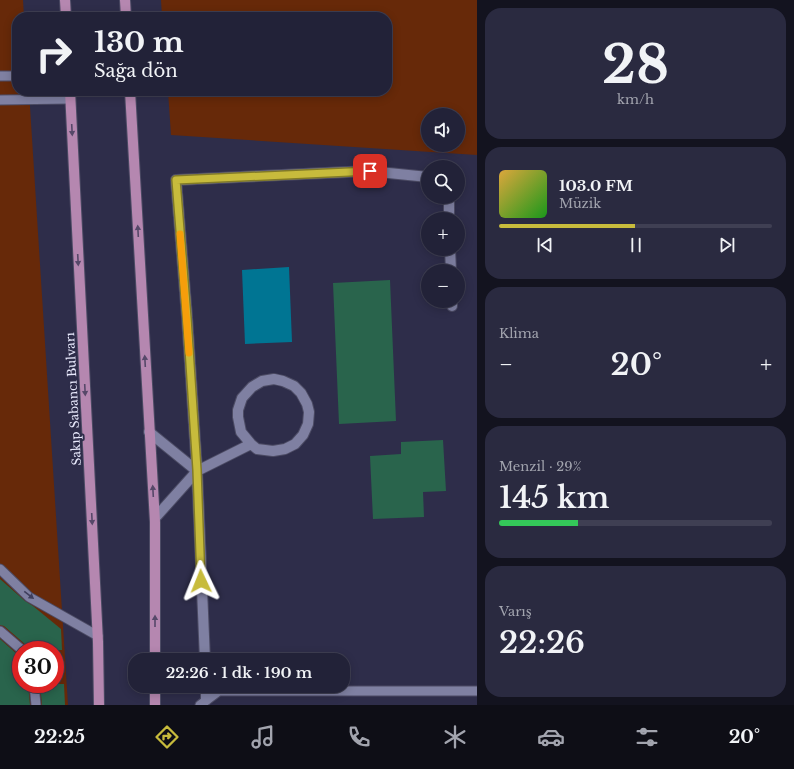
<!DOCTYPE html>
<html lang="tr">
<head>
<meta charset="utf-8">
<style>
  body { margin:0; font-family:"Libre Baskerville",serif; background:#2a2a40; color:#f1f3f6; height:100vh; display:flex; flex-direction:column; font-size:15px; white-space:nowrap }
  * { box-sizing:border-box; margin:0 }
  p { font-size:13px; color:#a2a4ae }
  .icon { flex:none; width:22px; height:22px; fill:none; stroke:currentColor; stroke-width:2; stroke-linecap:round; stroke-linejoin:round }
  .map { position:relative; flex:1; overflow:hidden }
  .details { display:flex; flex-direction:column; gap:8px; padding:8px; background:#13131f; width:317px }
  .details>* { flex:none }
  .hud { position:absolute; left:12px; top:12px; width:380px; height:84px; border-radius:16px; box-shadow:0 2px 10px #0003,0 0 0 1px #3f3f53; background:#222238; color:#f1f3f6; overflow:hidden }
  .fabs { position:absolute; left:421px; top:108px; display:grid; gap:8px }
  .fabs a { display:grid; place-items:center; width:44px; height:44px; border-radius:50%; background:#222238; box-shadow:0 2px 10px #0003,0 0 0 1px #3f3f53; font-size:20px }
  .speed { position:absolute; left:12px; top:641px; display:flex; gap:8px; font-size:20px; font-weight:700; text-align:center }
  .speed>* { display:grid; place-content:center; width:52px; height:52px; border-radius:50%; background:#222238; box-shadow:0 2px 10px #0003,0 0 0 1px #3f3f53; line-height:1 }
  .speed .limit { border:6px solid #d22; background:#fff; color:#111 }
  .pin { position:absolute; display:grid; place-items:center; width:34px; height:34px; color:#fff; margin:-17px; border-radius:8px; box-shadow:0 2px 6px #0006 }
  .me { position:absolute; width:44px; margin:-22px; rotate:358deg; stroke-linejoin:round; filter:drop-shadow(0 0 3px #0008) }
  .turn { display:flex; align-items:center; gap:14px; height:84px; padding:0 16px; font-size:18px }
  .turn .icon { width:52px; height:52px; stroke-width:2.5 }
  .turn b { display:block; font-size:28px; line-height:34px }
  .big { font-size:30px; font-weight:600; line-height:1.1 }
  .details .tile { flex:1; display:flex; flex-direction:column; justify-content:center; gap:6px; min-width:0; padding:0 14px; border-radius:16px; background:#2a2a40 }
  .details .dial { align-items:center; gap:0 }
  .dial b { font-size:52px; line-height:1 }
  .song { display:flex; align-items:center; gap:12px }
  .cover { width:48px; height:48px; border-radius:6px; background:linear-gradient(135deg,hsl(40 70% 55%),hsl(120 70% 35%)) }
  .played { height:4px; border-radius:2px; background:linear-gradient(90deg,#c7bb3c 50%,#3f3f53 50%) }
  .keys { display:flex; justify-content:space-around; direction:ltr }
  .heat { display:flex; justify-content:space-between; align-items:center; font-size:22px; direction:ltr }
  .charge { height:6px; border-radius:3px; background:linear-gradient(90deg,#34c759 29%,#3f3f53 0) }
  .trip { position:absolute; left:128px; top:653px; width:222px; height:40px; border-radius:16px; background:#222238; box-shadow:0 2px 10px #0003,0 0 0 1px #3f3f53; font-weight:600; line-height:40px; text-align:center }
  .menu { display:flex; height:64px; justify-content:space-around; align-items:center; background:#0e0e16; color:#a2a4ae }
  .menu .icon { width:28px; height:28px }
  .menu .active { color:#c7bb3c }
  .menu b { font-size:18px; color:#f1f3f6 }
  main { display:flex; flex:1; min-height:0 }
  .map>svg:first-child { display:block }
</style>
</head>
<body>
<main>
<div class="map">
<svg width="477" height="705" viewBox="0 0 477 705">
  <rect width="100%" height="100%" fill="#2e2d4a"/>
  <!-- green -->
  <path fill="#672909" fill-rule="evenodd" d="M0 0H23L24 17H17V91H29L68 705H0ZM21 650H55V684H21Z
    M161 0H477V155L171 135 168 91H387V17H162ZM428 115H458V145H428Z"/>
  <!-- water -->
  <path fill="#007593" d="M289 267 292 342 245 344 242 270Z"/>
  <!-- building -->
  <path fill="#29644c" d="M390 280 396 421 339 424 333 283Z
    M443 440 446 491 423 492 424 517 373 519 370 456 401 454V442Z
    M0 579 25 601 33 606 61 629 62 650H28L26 645 4 626 0 625Z
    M0 639 18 655 21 656V684H28L30 705H0Z
    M40 684H64L65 705H42Z"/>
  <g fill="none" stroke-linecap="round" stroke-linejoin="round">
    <!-- lane casing -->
    <g stroke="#4c4b64" stroke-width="11">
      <path id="lane" d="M0 76H17
        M0 100 70 99
        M0 569 29 597 98 636
        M0 631 22 650
        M34 684 36 705
        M200 705 219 691H477"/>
    </g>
    <!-- street casing -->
    <g stroke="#4c4b64" stroke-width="12">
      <path id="street" d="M449 197V219
        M450 249 451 271
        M452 301V306
        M274 379 283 381 294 386 301 393 307 404 309 412 308 424 303 435 295 444 285 449 273 451 257 449 251 444 241 432 238 417V410L242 398 252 387 262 381Z
        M149 432 197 471
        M155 518 197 471 251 444
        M205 660 197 471 187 317 176 180 369 171 428 177
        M206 686V700"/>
    </g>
    <!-- primary casing -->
    <g stroke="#4c4b64" stroke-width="12">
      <path id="primary" d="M65 0 66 17
        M125 0 126 17
        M70 91 98 642 99 705
        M130 91 155 522V660
        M155 686V705"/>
    </g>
    <!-- lane -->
    <use href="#lane" stroke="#7f80a2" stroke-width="9"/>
    <!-- street -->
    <use href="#street" stroke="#7f80a2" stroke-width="10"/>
    <!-- primary -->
    <use href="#primary" stroke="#b587b0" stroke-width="10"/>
  </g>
  <!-- one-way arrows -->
  <defs><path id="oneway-solid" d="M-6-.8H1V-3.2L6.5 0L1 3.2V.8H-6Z"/></defs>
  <g fill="#564869">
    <use href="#oneway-solid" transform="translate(72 130) rotate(87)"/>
    <use href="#oneway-solid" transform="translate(138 231) rotate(-93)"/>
    <use href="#oneway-solid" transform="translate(78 260) rotate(87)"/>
    <use href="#oneway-solid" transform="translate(145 361) rotate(-93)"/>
    <use href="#oneway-solid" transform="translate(85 390) rotate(87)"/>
    <use href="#oneway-solid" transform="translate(153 491) rotate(-93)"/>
    <use href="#oneway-solid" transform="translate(92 519) rotate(87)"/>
    <use href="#oneway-solid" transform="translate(155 621) rotate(-90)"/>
  </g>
  <use fill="#3e3e5c" href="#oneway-solid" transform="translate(29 595) rotate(38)"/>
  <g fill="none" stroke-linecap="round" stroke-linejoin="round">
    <!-- route casing -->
    <g stroke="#817a27" stroke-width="10">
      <path id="route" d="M201 581 197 470 187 318 176 180 370 171"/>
    </g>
    <!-- route -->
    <use href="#route" stroke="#c7bb3c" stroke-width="7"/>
    <!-- slow -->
    <path stroke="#f59e0b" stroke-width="7" d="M180 234 189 353"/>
  </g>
  <g text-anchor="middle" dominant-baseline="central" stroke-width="4" stroke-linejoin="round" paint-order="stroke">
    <!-- street labels -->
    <g font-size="12" fill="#e7e8fb" stroke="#2e2d4a">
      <text transform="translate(73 399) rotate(-93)">Sakıp Sabancı Bulvarı</text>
    </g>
  </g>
</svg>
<div class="fabs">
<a><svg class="icon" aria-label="sound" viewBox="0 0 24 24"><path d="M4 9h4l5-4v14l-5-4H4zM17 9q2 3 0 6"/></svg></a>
<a><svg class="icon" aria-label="search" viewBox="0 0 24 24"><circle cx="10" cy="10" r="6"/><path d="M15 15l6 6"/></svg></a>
<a>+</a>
<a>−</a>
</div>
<div class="speed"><div class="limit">30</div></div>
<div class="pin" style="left:370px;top:171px;background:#d93025"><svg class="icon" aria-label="arrive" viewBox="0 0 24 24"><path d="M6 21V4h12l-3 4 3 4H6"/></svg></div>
<svg class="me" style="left:201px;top:581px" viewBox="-20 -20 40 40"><path d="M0-17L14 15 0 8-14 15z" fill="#c7bb3c" stroke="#fff" stroke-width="4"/></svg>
<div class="trip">22:26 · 1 dk · 190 m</div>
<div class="hud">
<div class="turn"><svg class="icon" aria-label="right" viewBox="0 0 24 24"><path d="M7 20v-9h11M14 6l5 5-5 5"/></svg><div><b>130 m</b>Sağa dön</div></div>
</div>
</div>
<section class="details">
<div class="tile dial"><b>28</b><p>km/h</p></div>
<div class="tile">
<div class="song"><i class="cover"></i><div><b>103.0 FM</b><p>Müzik</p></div></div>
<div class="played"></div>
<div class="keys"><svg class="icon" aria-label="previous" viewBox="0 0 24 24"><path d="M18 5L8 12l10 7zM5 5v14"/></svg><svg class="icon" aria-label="pause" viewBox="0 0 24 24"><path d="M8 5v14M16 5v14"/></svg><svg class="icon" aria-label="next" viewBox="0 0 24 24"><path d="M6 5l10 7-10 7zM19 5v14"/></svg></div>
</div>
<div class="tile"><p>Klima</p>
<div class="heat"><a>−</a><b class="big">20°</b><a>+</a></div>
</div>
<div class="tile"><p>Menzil · 29%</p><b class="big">145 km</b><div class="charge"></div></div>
<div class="tile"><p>Varış</p><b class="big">22:26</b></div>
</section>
</main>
<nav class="menu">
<b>22:25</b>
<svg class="icon active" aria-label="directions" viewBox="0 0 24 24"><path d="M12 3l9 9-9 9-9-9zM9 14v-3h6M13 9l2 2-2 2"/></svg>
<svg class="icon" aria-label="music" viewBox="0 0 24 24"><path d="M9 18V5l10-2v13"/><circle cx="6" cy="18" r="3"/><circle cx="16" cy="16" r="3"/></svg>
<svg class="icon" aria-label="phone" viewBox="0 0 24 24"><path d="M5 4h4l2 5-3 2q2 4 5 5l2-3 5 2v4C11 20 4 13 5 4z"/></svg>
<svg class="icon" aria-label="climate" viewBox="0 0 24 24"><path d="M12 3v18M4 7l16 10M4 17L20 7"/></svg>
<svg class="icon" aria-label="car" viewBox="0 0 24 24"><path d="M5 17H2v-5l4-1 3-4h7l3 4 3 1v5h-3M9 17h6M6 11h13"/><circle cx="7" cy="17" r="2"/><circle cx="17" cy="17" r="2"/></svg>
<svg class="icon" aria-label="filters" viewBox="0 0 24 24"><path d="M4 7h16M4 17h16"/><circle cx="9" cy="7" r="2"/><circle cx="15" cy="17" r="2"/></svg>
<b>20°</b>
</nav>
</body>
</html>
